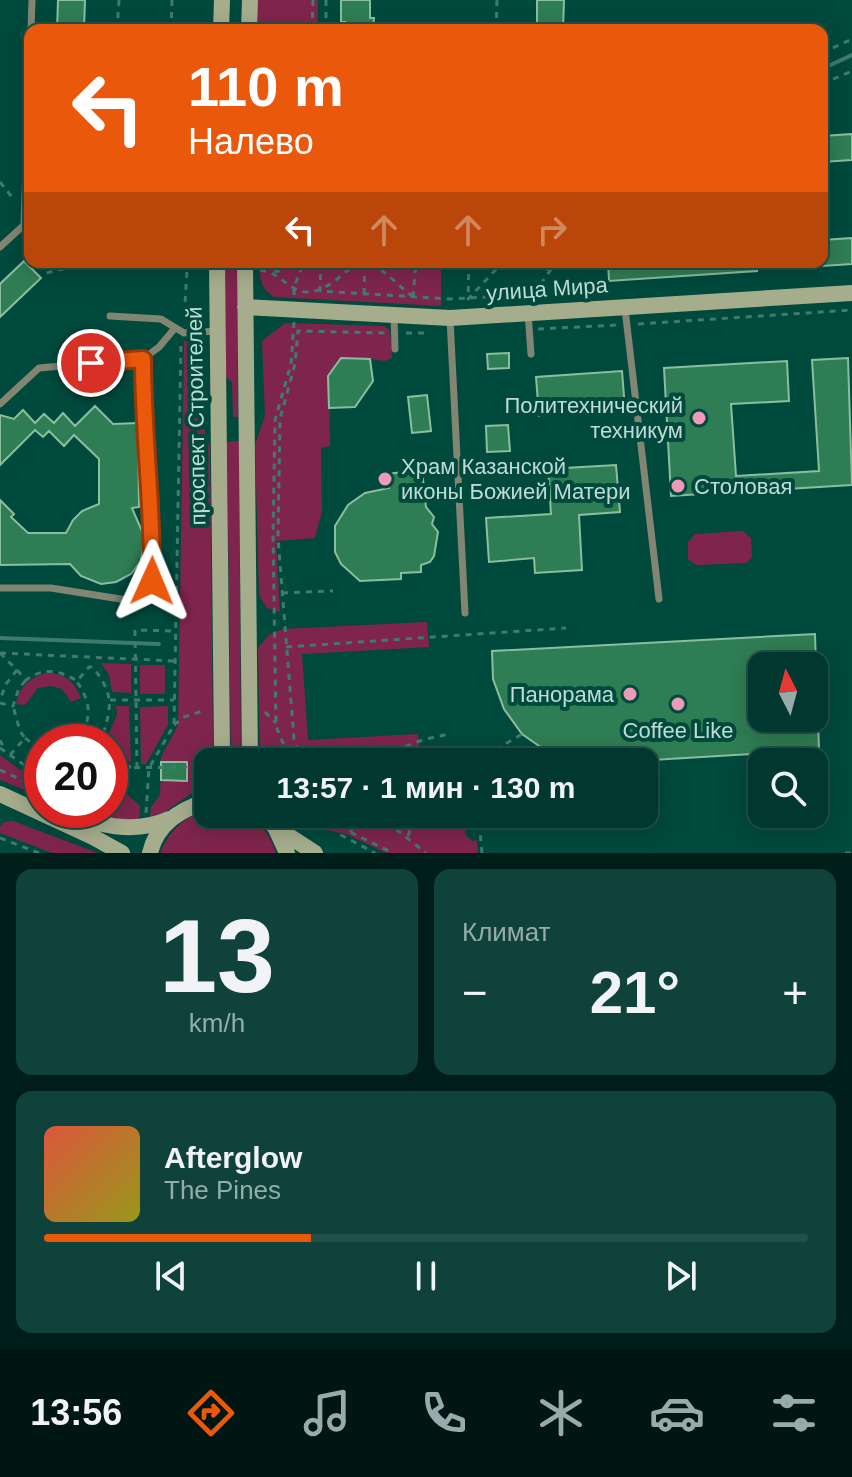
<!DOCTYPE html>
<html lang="ru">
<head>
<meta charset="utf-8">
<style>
  body { margin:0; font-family:Arial,sans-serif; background:#0e423a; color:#f1f3f6; height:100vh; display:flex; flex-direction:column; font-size:30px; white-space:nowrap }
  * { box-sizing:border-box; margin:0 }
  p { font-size:26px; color:#95acaa }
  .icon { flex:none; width:44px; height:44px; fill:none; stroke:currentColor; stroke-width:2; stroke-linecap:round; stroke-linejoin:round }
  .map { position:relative; height:853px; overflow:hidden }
  .side { display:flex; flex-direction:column; gap:16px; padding:16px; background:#001e19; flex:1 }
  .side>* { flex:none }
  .banner { position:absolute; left:24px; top:24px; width:804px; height:244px; border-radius:16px; box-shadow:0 4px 20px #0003,0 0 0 2px #22514a; background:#ea580c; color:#fff; overflow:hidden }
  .needle { width:52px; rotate:354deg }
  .buttons { position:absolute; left:748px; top:652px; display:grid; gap:16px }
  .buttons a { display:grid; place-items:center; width:80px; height:80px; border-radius:16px; background:#00372e; box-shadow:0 4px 20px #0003,0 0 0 2px #22514a; font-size:40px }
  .speed { position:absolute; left:24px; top:724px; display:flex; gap:16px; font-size:40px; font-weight:700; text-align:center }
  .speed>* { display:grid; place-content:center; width:104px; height:104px; border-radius:50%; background:#00372e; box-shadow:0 4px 20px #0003,0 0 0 2px #22514a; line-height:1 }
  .speed .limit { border:12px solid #d22; background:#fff; color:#111 }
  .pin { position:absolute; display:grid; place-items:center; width:68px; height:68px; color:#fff; margin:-34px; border:4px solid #fff; border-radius:50%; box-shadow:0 2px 8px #0007 }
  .me { position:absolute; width:88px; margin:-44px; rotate:1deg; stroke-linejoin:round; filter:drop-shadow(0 0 6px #0008) }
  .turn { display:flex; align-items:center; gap:28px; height:168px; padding:0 32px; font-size:36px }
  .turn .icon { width:104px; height:104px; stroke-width:2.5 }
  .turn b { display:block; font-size:56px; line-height:68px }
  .lanes { display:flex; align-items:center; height:76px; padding:0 32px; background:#0003; justify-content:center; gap:40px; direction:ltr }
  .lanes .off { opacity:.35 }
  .big { font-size:60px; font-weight:700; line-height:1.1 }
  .side .tile { flex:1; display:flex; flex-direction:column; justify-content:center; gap:12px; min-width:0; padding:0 28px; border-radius:16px; background:#0e423a }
  .side .dial { align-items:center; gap:0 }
  .dial b { font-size:104px; line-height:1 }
  .song { display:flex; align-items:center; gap:24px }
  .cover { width:96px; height:96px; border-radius:12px; background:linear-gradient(135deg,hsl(10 70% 55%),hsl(60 70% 35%)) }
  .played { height:8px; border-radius:4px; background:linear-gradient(90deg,#ea580c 35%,#22514a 35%) }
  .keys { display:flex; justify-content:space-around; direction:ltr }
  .heat { display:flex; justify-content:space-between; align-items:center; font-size:44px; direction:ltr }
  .side .tiles { flex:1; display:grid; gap:16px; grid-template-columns:1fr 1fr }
  .tile:last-child { grid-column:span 2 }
  .trip { position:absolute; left:194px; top:748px; width:464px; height:80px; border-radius:16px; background:#00372e; box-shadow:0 4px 20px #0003,0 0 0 2px #22514a; font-weight:700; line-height:80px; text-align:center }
  .menu { display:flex; height:128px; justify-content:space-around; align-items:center; background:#001612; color:#95acaa }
  .menu .icon { width:56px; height:56px }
  .menu .active { color:#ea580c }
  .menu b { font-size:36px; color:#f1f3f6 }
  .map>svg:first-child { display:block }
</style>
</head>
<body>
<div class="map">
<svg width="852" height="853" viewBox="0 0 852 853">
  <rect width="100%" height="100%" fill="#00493d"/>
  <!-- green -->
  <path fill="#7f254d" d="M256 0H318L317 30H255Z
    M224 262H237L238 417H233L232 382 224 375Z
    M260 262H441V306L274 297C260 288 259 278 260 262Z
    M285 323 384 326 390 331 392 358 385 361 370 359 329 376 330 446 321 448 322 511 315 538 276 541 280 612 267 608 259 595 255 444 265 416 262 341Z
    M198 340 199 412 210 448 213 746 207 778 192 793 165 812 150 817 151 807 160 795 161 757 178 725 184 341Z
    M239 441 241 762H231L227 442Z
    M743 531 751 538 752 557 746 563 696 565 688 559V542L695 534Z
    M427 622 429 647 302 654 308 740 418 734 420 752 430 758V762H260L258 648 269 635 283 629Z
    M101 663 131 664V693L112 692 109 675Z
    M140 665H165V694H140Z
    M49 672C67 676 74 681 81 698L71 702 62 689 51 686 38 688 25 705 16 704C20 685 31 677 49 672Z
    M116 706H129L131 763 106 739 117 715Z
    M168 706V725L146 764H141L140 707Z
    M0 755 20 770 42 771V797L0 780Z
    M110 779 140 806 139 822 117 823 75 810H110Z
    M208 811V814C242 814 264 815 276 853H160C170 831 183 816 208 811Z
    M291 814H469L472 820 465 828 466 835 472 841 477 840 478 853H386L346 834 320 829Z
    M13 821 98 853H52L0 833V827L4 822Z"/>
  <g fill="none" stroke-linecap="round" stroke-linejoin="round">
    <!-- stream -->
    <path stroke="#3e7b6d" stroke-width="4" d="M822 69 852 55
      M0 638 159 644"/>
  </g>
  <!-- building -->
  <path fill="#2f7d54" stroke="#8cbd9f" stroke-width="2" d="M58 0H85L84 30H57Z
    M341 0H370V18H374L373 30H345V22H341Z
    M537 0H564L563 30H537Z
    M852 134V160L822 162V136Z
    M852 238V264L822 266V240Z
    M24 261 41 278 0 317V284Z
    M608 262H757V271L609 281Z
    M509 353V368L488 369 487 354Z
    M341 358 370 359 373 381 355 407 329 408 328 376Z
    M848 358 852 485 671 496 664 368 787 361 789 401 731 404 736 476 819 471 812 360Z
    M622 371 625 409 539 416 536 377Z
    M427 395 431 431 412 433 408 397Z
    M95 406 113 424 138 423 139 507 132 508 144 536 141 561 131 574 116 582 101 584 81 576 70 564 0 565V500L14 514 11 517 28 533H66L73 520 82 511 99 504V459L74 435 64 446 49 431 43 437 35 430 0 465V415L14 419 23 410 35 423 44 414 54 423 63 413 75 426Z
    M508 425 510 451 487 452 486 426Z
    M616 465 620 512 579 515 582 570 535 573 534 558 489 562 486 518 551 514 548 469Z
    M422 470 426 507 434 517 432 524 438 532 434 556 430 562 421 565V572L401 573V579L360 581 341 564 335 552V526L348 505 365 493 389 488 387 474Z
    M815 634 816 666H762V718H818L819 750 619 762H562L522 734 504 709 493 679 492 651Z
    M161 762H187V781L161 780Z"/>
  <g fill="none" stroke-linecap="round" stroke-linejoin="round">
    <!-- path -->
    <path stroke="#407b70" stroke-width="3" stroke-dasharray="6 6" stroke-linecap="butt" d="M117 30 119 0
      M171 30 172 0
      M312 30 313 0
      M326 30V0
      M496 30 497 0
      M822 53 852 39
      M822 84 852 71
      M0 182 15 201
      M43 262 46 273 92 262
      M181 262 187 270 184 320
      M321 262 320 291 450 299 577 292
      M372 262 413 297
      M469 262 468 299 503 262
      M535 262 549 270
      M260 270C279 273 282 283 298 290 320 299 342 274 358 262
      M274 272 311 262
      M364 294 365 262
      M534 294 556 262
      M294 295V287L304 262
      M413 297 416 262
      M294 322 291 364 275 420 273 535 276 726 282 741 298 762
      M638 324 852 310
      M538 329 618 325
      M406 333H430
      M282 593 333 591
      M286 647 566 628
      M0 653 175 661
      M0 653 17 670 6 684 0 700
      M17 670 26 680C44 667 59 670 77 681L89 667H93C117 699 110 709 101 742
      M110 700H174
      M0 703 13 706 19 688 26 680
      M265 712 276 723
      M174 725 184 717 206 710
      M85 728 100 741
      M25 738 33 744 42 747
      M0 740 4 749
      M74 742C93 723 92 703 77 682
      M0 748 27 767 42 768
      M110 750 131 768
      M10 755 25 738 20 731 13 706
      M303 762 294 739 278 538 280 419 295 364 298 331 386 333
      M387 762C401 743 428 738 450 734
      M475 762 522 734
      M525 762 536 745
      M110 768 187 767
      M137 768 135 630 175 631
      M0 770 42 789
      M146 813 149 768 174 725 181 343
      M328 814 341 835 375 853
      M335 814 350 832 393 853
      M367 814 375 822H387L393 814
      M387 822 426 853
      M350 832 367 814
      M408 836 416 814
      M0 838 39 853
      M482 853 479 821 484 814
      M845 853H852"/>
    <!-- lane -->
    <path stroke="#818571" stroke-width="7" d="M31 30 32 0
      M0 247 24 225 30 47
      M625 309 659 599
      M528 313 531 354
      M394 315 395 349
      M110 316 161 319 184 333 216 331
      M450 319 465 613
      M0 404 39 368 143 359 159 347 175 328
      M0 588H51L133 601 152 581C153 507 143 433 143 359"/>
    <!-- secondary -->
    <path stroke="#a6ad8d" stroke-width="16" d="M221 30 222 0
      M249 30 250 0
      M217 262 222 751 219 762
      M245 262 250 762
      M245 307 450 318 852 293
      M0 794 93 837 122 853
      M58 812C96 823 131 836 169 819
      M261 814 275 827 287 853
      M275 827 315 853
      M150 853C157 823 181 809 208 801"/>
  </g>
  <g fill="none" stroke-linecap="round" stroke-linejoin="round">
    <!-- route casing -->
    <g stroke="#983908" stroke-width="20">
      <path id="route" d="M91 363 143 359C143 433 153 507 152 581"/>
    </g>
    <!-- route -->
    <use href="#route" stroke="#ea580c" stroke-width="14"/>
  </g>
  <!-- markers -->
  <g fill="#ef9ab8" stroke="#00493d" stroke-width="3">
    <circle cx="699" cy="418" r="8"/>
    <circle cx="385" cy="479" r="8"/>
    <circle cx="678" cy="486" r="8"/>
    <circle cx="630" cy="694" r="8"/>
    <circle cx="678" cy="704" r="8"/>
  </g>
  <g text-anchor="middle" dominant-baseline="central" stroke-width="8" stroke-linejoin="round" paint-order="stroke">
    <!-- street labels -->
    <g font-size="22" fill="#bedcd3" stroke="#00493d">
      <text transform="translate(547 289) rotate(-4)">улица Мира</text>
      <text transform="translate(196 416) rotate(-91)">проспект Строителей</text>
    </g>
    <!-- poi labels -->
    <g font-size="22" fill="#bedcd3" stroke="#00493d" text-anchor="end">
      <text x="683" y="405">Политехнический<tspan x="683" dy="25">техникум</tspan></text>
      <text x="401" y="466" text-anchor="start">Храм Казанской<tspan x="401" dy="25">иконы Божией Матери</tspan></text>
      <text x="694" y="486" text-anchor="start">Столовая</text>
      <text x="614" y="694">Панорама</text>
      <text x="678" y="730" text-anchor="middle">Coffee Like</text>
    </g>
  </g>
</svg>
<div class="buttons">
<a><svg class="needle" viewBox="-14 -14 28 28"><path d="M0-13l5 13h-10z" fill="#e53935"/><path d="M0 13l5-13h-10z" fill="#95acaa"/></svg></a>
<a><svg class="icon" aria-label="search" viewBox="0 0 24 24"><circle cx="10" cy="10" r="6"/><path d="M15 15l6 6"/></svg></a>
</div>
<div class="speed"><div class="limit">20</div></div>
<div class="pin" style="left:91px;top:363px;background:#d93025"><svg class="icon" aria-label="arrive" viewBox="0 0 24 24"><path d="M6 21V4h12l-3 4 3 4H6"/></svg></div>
<svg class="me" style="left:152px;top:581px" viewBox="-20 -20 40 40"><path d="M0-17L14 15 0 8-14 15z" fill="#ea580c" stroke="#fff" stroke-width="4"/></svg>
<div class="trip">13:57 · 1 мин · 130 m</div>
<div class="banner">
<div class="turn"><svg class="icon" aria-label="left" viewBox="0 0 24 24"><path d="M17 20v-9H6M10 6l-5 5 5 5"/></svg><div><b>110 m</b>Налево</div></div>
<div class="lanes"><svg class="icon" aria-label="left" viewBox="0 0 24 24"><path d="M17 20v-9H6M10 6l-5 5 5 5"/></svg><svg class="icon off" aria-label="ahead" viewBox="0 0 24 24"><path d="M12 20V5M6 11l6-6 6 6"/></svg><svg class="icon off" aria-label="ahead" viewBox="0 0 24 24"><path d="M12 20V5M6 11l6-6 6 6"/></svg><svg class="icon off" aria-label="right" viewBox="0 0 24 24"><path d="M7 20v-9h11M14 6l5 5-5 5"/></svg></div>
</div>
</div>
<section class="side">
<div class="tiles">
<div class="tile dial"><b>13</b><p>km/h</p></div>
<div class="tile"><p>Климат</p>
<div class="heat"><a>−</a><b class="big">21°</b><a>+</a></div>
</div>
<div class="tile">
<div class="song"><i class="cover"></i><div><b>Afterglow</b><p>The Pines</p></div></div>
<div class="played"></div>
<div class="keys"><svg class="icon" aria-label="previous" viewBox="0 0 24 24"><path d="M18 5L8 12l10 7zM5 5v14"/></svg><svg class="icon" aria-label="pause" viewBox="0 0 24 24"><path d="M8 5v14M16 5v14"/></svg><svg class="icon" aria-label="next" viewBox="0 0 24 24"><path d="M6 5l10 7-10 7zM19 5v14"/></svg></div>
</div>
</div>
</section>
<nav class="menu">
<b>13:56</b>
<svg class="icon active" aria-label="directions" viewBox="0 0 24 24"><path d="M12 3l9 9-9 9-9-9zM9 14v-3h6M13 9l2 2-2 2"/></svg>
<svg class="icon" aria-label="music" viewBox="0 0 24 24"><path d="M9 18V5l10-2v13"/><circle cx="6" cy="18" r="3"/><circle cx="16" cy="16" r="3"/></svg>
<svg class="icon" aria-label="phone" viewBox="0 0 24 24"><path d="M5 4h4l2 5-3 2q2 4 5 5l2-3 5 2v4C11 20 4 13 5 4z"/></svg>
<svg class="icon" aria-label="climate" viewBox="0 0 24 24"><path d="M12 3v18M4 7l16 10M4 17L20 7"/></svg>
<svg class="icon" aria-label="car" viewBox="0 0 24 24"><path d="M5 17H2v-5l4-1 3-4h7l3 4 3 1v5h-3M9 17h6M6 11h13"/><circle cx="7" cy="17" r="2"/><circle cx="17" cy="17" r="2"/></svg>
<svg class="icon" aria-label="filters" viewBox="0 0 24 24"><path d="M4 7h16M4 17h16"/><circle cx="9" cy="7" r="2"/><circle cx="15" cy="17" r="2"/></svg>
</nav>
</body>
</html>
